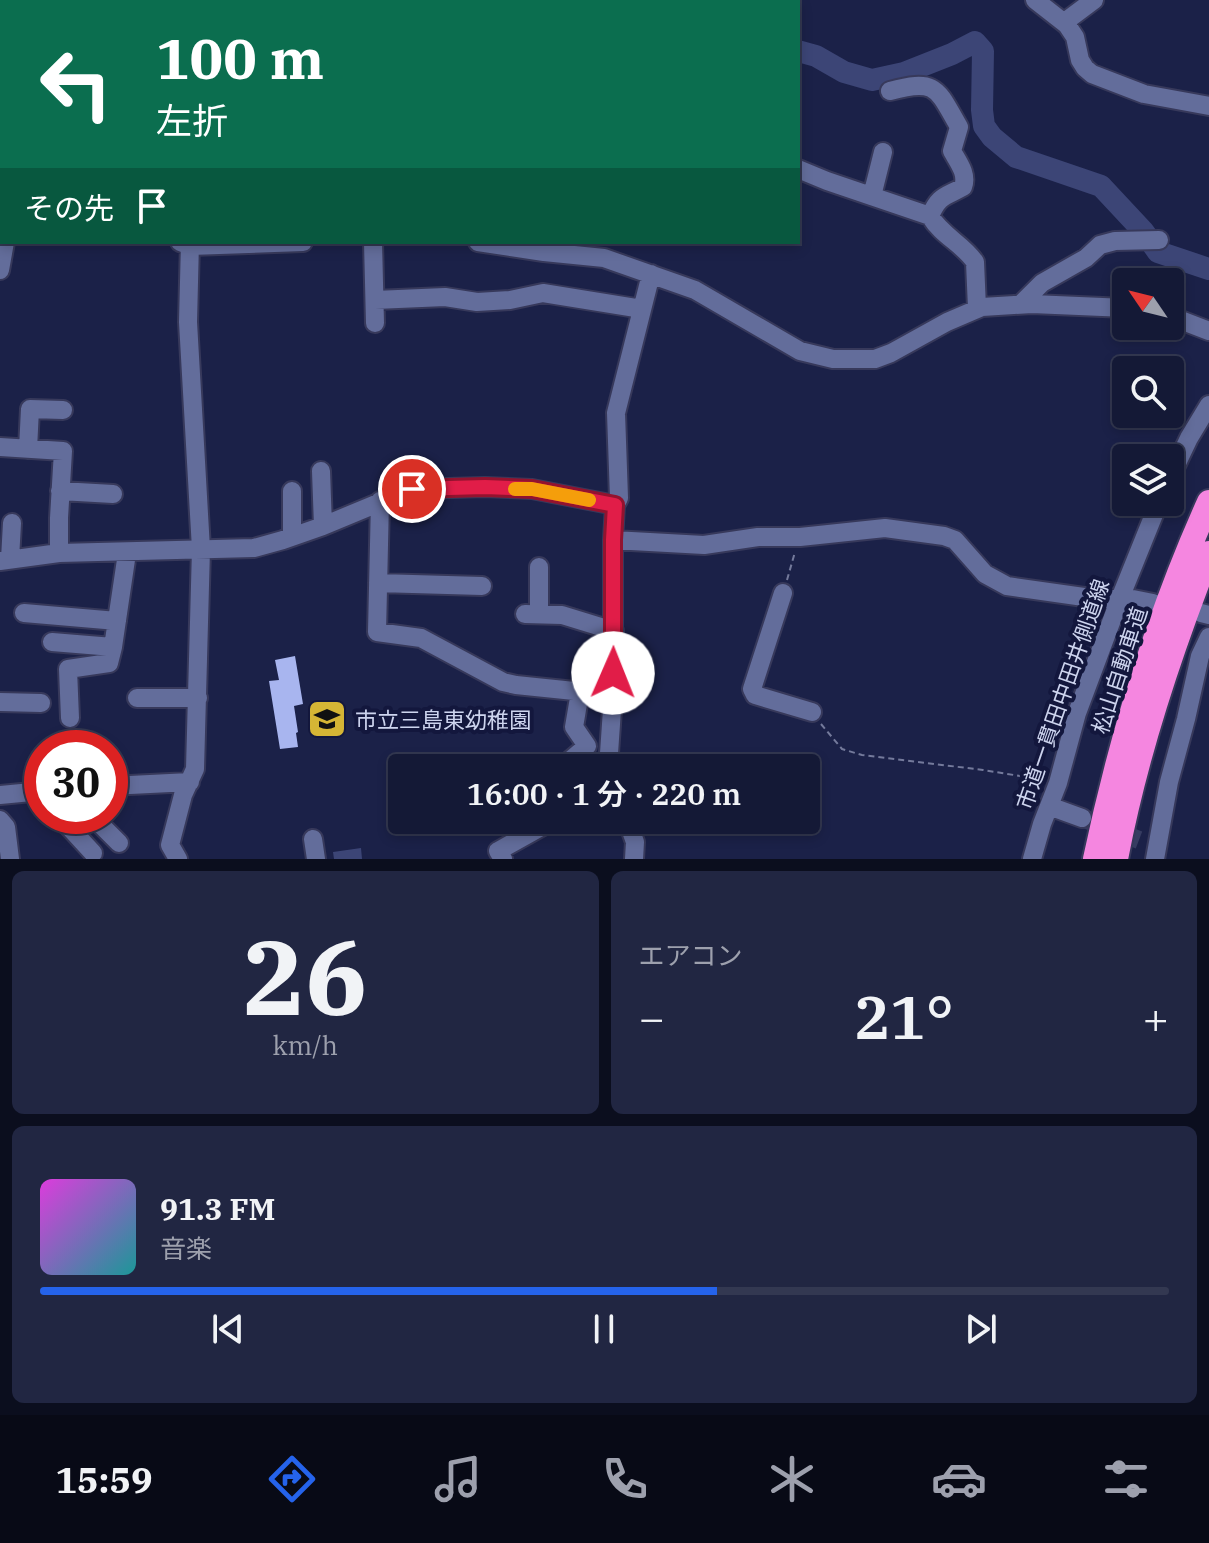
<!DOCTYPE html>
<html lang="ja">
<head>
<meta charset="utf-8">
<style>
  body { margin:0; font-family:"IBM Plex Serif","Noto Sans JP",serif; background:#212642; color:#f1f3f6; height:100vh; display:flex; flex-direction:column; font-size:30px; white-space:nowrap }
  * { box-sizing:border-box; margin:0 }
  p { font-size:26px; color:#9da0ad }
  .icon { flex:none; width:44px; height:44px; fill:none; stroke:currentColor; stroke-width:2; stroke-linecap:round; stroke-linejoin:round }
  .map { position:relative; height:859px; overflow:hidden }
  .sheet { display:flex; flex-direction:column; gap:12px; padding:12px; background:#0b0e1e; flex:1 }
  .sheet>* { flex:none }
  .top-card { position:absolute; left:0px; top:0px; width:800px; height:244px; box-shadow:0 4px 12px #0003,0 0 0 2px #333851; background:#0b6e4f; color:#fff; overflow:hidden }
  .needle { width:52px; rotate:305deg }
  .tools { position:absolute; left:1112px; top:268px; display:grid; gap:16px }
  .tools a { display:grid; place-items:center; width:72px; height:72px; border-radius:8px; background:#141936; box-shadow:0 4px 12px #0003,0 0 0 2px #333851; font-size:40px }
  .speed { position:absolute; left:24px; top:730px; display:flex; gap:16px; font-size:40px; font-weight:700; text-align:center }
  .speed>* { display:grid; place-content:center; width:104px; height:104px; border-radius:50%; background:#141936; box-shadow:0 4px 12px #0003,0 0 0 2px #333851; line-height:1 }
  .speed .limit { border:12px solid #d22; background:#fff; color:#111 }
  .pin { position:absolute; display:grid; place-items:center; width:68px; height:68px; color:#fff; margin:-34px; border:4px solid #fff; border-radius:50%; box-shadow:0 2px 8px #0007 }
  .me { position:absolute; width:88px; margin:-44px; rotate:1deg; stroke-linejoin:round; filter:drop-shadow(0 0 6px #0008) }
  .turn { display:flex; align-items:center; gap:28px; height:168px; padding:0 24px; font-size:36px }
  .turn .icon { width:104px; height:104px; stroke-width:2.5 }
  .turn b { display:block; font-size:56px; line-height:68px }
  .then { display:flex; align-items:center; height:76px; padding:0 24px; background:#0003; gap:16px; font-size:30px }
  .big { font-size:60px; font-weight:600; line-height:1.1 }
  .sheet .widget { flex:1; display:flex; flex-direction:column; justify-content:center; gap:12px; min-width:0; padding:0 28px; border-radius:12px; background:#212642 }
  .sheet .dial { align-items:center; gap:0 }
  .dial b { font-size:104px; line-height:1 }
  .song { display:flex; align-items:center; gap:24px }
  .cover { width:96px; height:96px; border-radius:12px; background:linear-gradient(135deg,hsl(300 70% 55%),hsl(180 70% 35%)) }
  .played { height:8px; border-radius:4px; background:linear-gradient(90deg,#2563eb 60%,#333851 60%) }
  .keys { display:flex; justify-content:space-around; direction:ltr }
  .heat { display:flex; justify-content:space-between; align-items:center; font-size:44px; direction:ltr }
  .sheet .tiles { flex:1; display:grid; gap:12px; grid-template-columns:1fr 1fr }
  .widget:last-child { grid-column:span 2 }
  .trip { position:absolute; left:388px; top:754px; width:432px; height:80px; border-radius:8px; background:#141936; box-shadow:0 4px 12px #0003,0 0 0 2px #333851; font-weight:600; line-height:80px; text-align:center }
  .menu { display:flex; height:128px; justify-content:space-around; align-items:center; background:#080a16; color:#9da0ad }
  .menu .icon { width:56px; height:56px }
  .menu .active { color:#2563eb }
  .menu b { font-size:36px; color:#f1f3f6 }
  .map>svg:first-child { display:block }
</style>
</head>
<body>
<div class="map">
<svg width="1209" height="859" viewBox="0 0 1209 859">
  <rect width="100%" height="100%" fill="#1b2148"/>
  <!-- water -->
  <path fill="#3c4576" d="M361 848 362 859H334L333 852Z"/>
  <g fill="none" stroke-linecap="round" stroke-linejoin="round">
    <!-- river -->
    <path stroke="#3c4576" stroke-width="22" d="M196 0 208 2
      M798 51 816 56 844 72 872 80 904 73 952 54 975 42 983 51 982 110 984 126 992 137 1016 157 1101 186 1143 231 1158 252 1209 269"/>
  </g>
  <!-- building -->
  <path fill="#a8b5ef" d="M295 656 303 704 294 706 298 732 296 733 298 747 280 749 269 681 279 680 275 660Z"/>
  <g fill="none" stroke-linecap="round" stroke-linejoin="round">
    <!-- minor-tunnel -->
    <path stroke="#363c61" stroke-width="18" stroke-dasharray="18 9" stroke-linecap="butt" d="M1082 818 1139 840"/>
    <!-- minor casing -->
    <g stroke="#37395b" stroke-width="22">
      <path id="minor" d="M637 0V2
        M1035 0 1067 25 1075 37 1080 60 1085 68 1092 74 1144 94 1209 106
        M258 2 259 0
        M1067 25 1070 18 1094 0
        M890 91C937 78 937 89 959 127L952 151C958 162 968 174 963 187 945 197 939 195 930 216
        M0 124H2
        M798 169 827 181 930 216C942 236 963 244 975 262L977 308
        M872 196 883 152
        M0 199H2
        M180 242 190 246 303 242
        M373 242 375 323
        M478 242 544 252 604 258 695 290 800 351 833 359H875L891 353 947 322 982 307 1032 304 1126 308
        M0 270 5 242
        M651 274 616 413 619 498 615 505 613 540 704 545 758 537H800L885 528 944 536 955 540 985 574 1007 586 1098 599H1133L1153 603
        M375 300 445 297 477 302 510 300 543 293 642 309
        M1021 304 1042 283 1086 258 1100 245 1115 241 1159 240
        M1170 316 1209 331
        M0 447 63 451 59 518V553
        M28 449 30 409 63 410
        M321 471 323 526
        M1170 478 1189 438 1209 405
        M60 491 113 494
        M292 491V537
        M380 501 377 632 421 638 503 682 516 685 613 695
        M10 559 12 523
        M0 561 59 553 254 548 283 540 323 526 412 489 485 487 532 489 615 505
        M539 567V613
        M378 583 482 586
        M783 593 752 689 755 695 812 712
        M24 613 117 621
        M1201 613 1209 615
        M525 614 562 615 614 631
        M52 642 113 647 127 553
        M137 698H198
        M0 702 41 703
        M70 718 68 669 109 663 113 647
        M561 768 587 746 574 727 580 692
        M608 768 613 695V540
        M110 786 190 782
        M0 795 42 791
        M1049 806 1082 818
        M59 816 93 853
        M92 816 119 843
        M0 820 6 827 10 859
        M627 820 635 842 634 859
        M313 839 316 859
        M178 859 170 845 183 795 195 769 201 549 188 322 190 242
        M503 859 498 851 543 826
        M1032 859 1042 824 1058 783 1077 713 1119 601 1159 502
        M1155 859 1169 782 1186 719 1200 656 1209 637"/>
    </g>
    <!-- highway casing -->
    <g stroke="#37395b" stroke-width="28">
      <path id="highway" d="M1095 859C1121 736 1157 617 1209 502
        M1116 859C1136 754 1170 653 1209 553"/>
    </g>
    <!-- path -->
    <path stroke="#747a9b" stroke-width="2" stroke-dasharray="6 4" stroke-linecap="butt" d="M787 580 795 552
      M821 724 842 749 862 755 983 770 1045 780"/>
    <!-- minor -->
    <use href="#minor" stroke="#636d9b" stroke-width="18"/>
    <!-- highway -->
    <use href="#highway" stroke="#f586e0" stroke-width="24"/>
  </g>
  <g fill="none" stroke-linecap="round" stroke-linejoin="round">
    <!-- route casing -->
    <g stroke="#92132f" stroke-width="20">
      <path id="route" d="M412 489 485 487 532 489 615 505 613 540V673"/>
    </g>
    <!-- route -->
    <use href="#route" stroke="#e11d48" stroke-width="14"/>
    <!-- slow -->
    <path stroke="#f59e0b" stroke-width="14" d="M515 489H532L589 500"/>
  </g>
  <!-- icons -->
  <defs>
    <g id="school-square" transform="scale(2)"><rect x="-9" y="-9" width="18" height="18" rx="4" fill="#d5b535" stroke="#13173d"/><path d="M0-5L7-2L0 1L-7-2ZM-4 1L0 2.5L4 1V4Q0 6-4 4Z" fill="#111"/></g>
  </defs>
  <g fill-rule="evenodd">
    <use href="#school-square" x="327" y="719"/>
  </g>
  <g text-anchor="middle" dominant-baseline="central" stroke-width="8" stroke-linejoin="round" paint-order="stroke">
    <!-- street labels -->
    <g font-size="22" fill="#cdd4ee" stroke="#13173d">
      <text transform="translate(1119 670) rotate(-72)">松山自動車道</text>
      <text transform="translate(1062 694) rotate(-71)">市道一貫田中田井側道線</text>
    </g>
    <!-- poi labels -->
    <g font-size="22" fill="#cdd4ee" stroke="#13173d" text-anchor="start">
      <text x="355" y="719">市立三島東幼稚園</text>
    </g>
  </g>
</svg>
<div class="tools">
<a><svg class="needle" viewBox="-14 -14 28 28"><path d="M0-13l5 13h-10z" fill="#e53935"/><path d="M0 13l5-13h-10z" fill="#9da0ad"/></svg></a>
<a><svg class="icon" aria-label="search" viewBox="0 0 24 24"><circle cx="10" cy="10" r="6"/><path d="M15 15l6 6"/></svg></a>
<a><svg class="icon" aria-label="layers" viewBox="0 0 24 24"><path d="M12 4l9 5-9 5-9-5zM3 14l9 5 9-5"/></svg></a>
</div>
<div class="speed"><div class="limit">30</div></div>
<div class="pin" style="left:412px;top:489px;background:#d93025"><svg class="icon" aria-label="arrive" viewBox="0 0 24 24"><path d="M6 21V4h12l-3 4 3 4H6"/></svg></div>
<svg class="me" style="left:613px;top:673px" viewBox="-20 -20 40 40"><circle r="19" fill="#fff"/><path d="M0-13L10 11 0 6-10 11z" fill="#e11d48"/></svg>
<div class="trip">16:00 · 1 分 · 220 m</div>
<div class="top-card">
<div class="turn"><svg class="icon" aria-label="left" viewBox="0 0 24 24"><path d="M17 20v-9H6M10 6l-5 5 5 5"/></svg><div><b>100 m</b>左折</div></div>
<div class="then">その先<svg class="icon" aria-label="arrive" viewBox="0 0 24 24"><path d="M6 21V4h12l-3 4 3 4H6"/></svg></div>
</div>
</div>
<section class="sheet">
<div class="tiles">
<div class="widget dial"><b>26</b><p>km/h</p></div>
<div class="widget"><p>エアコン</p>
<div class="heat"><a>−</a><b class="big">21°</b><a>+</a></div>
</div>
<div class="widget">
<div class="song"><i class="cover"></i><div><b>91.3 FM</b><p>音楽</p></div></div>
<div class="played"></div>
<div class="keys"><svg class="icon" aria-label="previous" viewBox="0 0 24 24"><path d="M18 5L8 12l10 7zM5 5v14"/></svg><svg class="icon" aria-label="pause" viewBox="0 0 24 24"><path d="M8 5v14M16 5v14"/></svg><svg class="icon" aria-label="next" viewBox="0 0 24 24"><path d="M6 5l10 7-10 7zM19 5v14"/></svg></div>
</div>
</div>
</section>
<nav class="menu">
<b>15:59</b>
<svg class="icon active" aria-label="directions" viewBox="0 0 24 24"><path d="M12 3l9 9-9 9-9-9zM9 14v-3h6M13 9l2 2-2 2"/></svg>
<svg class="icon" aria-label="music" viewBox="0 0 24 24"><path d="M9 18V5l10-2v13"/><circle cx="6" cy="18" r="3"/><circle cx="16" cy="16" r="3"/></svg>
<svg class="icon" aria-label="phone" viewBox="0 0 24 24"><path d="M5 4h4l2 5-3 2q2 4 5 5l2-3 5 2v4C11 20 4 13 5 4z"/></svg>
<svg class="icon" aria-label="climate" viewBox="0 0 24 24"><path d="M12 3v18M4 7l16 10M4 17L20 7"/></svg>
<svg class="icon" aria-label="car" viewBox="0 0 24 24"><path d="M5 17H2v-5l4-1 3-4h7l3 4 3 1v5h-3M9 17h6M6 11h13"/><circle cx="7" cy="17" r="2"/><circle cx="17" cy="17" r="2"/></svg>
<svg class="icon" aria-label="filters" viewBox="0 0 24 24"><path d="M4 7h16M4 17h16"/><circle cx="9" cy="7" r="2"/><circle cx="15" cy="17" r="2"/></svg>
</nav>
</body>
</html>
